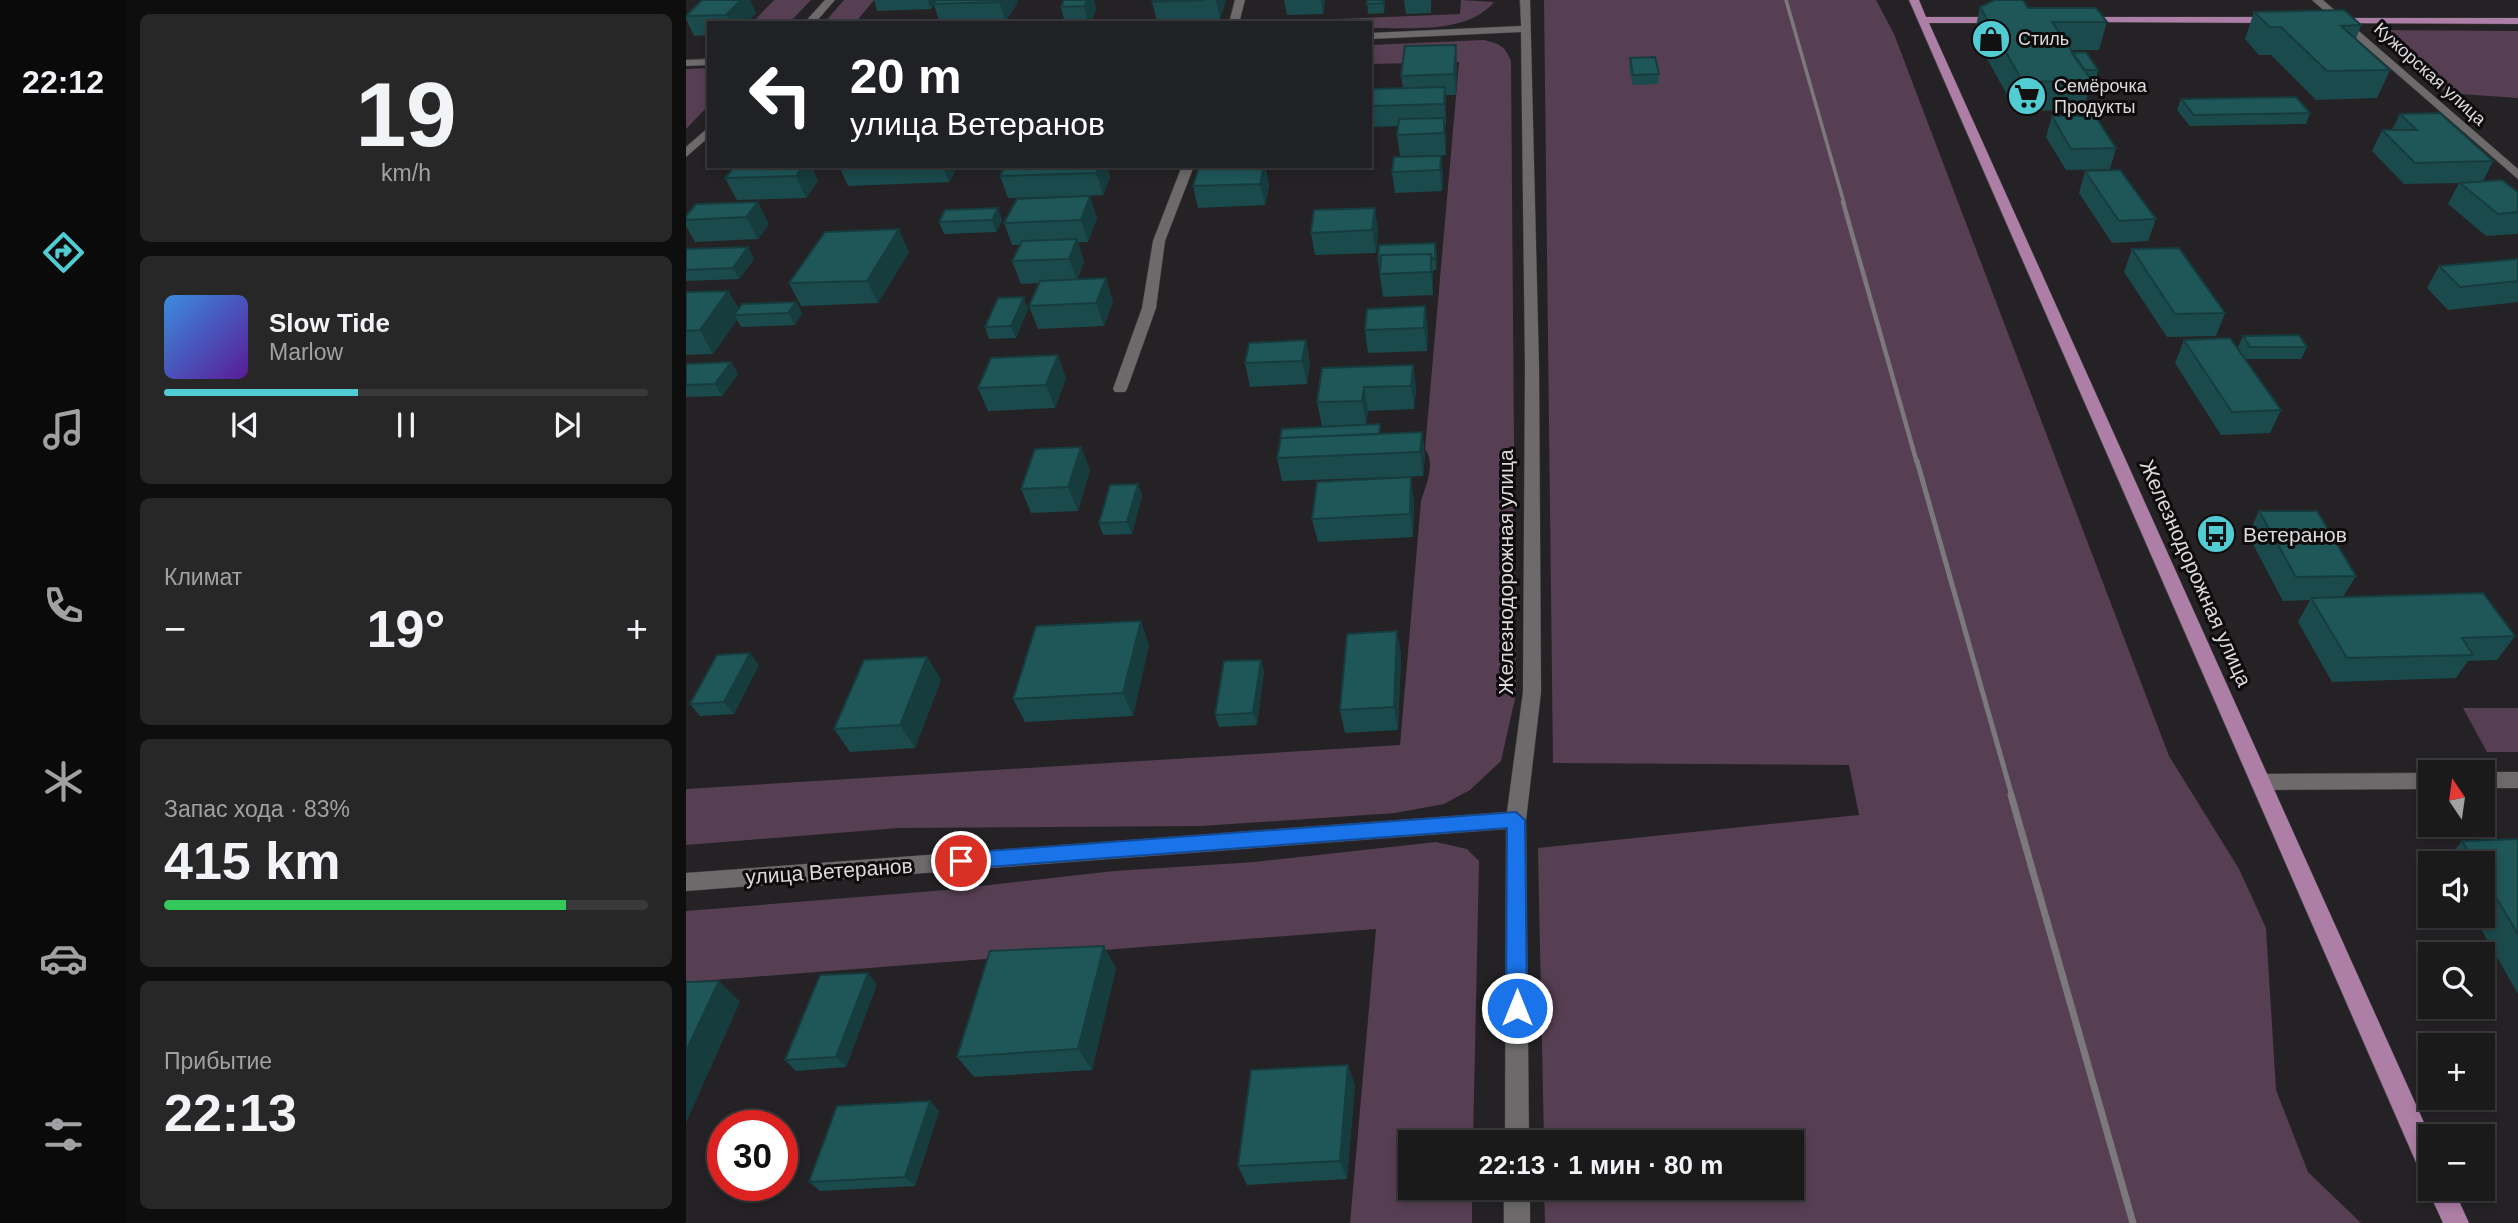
<!DOCTYPE html>
<html lang="ru">
<head>
<meta charset="utf-8">
<style>
  body { margin:0; font-family:Helvetica,sans-serif; background:#282728; color:#f1f3f6; height:100vh; display:flex; flex-direction:column; font-size:26px; white-space:nowrap }
  * { box-sizing:border-box; margin:0 }
  p { font-size:23px; color:#a0a1a3 }
  .icon { flex:none; width:38px; height:38px; fill:none; stroke:currentColor; stroke-width:2; stroke-linecap:round; stroke-linejoin:round }
  .map { position:relative; flex:1; overflow:hidden }
  .panel { display:flex; flex-direction:column; gap:14px; padding:14px; background:#0f0e0f; width:560px }
  .panel>* { flex:none }
  .banner { position:absolute; left:21px; top:21px; width:665px; height:147px; border-radius:0px; box-shadow:0 4px 10px #0003,0 0 0 2px #39383a; background:#202124; color:#fff; overflow:hidden }
  .needle { width:46px; rotate:347deg }
  .fabs { position:absolute; left:1732px; top:760px; display:grid; gap:14px }
  .fabs a { display:grid; place-items:center; width:77px; height:77px; border-radius:0px; background:#1b1a1b; box-shadow:0 4px 10px #0003,0 0 0 2px #39383a; font-size:35px }
  .speed { position:absolute; left:21px; top:1110px; display:flex; gap:14px; font-size:35px; font-weight:700; text-align:center }
  .speed>* { display:grid; place-content:center; width:91px; height:91px; border-radius:50%; background:#1b1a1b; box-shadow:0 4px 10px #0003,0 0 0 2px #39383a; line-height:1 }
  .speed .limit { border:10px solid #d22; background:#fff; color:#111 }
  .pin { position:absolute; display:grid; place-items:center; width:60px; height:60px; color:#fff; margin:-30px; border:4px solid #fff; border-radius:50%; box-shadow:0 2px 7px #0007 }
  .me { position:absolute; width:77px; margin:-38px; rotate:0deg; stroke-linejoin:round; filter:drop-shadow(0 0 5px #0008) }
  .turn { display:flex; align-items:center; gap:24px; height:147px; padding:0 28px; font-size:32px }
  .turn .icon { width:91px; height:91px; stroke-width:2.5 }
  .turn b { display:block; font-size:49px; line-height:60px }
  .big { font-size:52px; font-weight:700; line-height:1.1 }
  .panel .card { flex:1; display:flex; flex-direction:column; justify-content:center; gap:10px; min-width:0; padding:0 24px; border-radius:10px; background:#282728 }
  .panel .dial { align-items:center; gap:0 }
  .dial b { font-size:91px; line-height:1 }
  .song { display:flex; align-items:center; gap:21px }
  .cover { width:84px; height:84px; border-radius:10px; background:linear-gradient(135deg,hsl(210 70% 55%),hsl(270 70% 35%)) }
  .played { height:7px; border-radius:4px; background:linear-gradient(90deg,#51ccd2 40%,#39383a 40%) }
  .keys { display:flex; justify-content:space-around; direction:ltr }
  .heat { display:flex; justify-content:space-between; align-items:center; font-size:38px; direction:ltr }
  .charge { height:10px; border-radius:5px; background:linear-gradient(90deg,#34c759 83%,#39383a 0) }
  .trip { position:absolute; left:712px; top:1130px; width:406px; height:70px; border-radius:0px; background:#1b1a1b; box-shadow:0 4px 10px #0003,0 0 0 2px #39383a; font-weight:700; line-height:70px; text-align:center }
  main { display:flex; flex:1; min-height:0 }
  .tab-bar { display:flex; flex-direction:column; width:126px; justify-content:space-around; align-items:center; background:#0b0a0b; color:#a0a1a3 }
  .tab-bar .icon { width:49px; height:49px }
  .tab-bar .active { color:#51ccd2 }
  .tab-bar b { font-size:32px; color:#f1f3f6 }
  .map>svg:first-child { display:block }
</style>
</head>
<body>
<main>
<nav class="tab-bar">
<b>22:12</b>
<svg class="icon active" aria-label="directions" viewBox="0 0 24 24"><path d="M12 3l9 9-9 9-9-9zM9 14v-3h6M13 9l2 2-2 2"/></svg>
<svg class="icon" aria-label="music" viewBox="0 0 24 24"><path d="M9 18V5l10-2v13"/><circle cx="6" cy="18" r="3"/><circle cx="16" cy="16" r="3"/></svg>
<svg class="icon" aria-label="phone" viewBox="0 0 24 24"><path d="M5 4h4l2 5-3 2q2 4 5 5l2-3 5 2v4C11 20 4 13 5 4z"/></svg>
<svg class="icon" aria-label="climate" viewBox="0 0 24 24"><path d="M12 3v18M4 7l16 10M4 17L20 7"/></svg>
<svg class="icon" aria-label="car" viewBox="0 0 24 24"><path d="M5 17H2v-5l4-1 3-4h7l3 4 3 1v5h-3M9 17h6M6 11h13"/><circle cx="7" cy="17" r="2"/><circle cx="17" cy="17" r="2"/></svg>
<svg class="icon" aria-label="filters" viewBox="0 0 24 24"><path d="M4 7h16M4 17h16"/><circle cx="9" cy="7" r="2"/><circle cx="15" cy="17" r="2"/></svg>
</nav>
<section class="panel">
<div class="card dial"><b>19</b><p>km/h</p></div>
<div class="card">
<div class="song"><i class="cover"></i><div><b>Slow Tide</b><p>Marlow</p></div></div>
<div class="played"></div>
<div class="keys"><svg class="icon" aria-label="previous" viewBox="0 0 24 24"><path d="M18 5L8 12l10 7zM5 5v14"/></svg><svg class="icon" aria-label="pause" viewBox="0 0 24 24"><path d="M8 5v14M16 5v14"/></svg><svg class="icon" aria-label="next" viewBox="0 0 24 24"><path d="M6 5l10 7-10 7zM19 5v14"/></svg></div>
</div>
<div class="card"><p>Климат</p>
<div class="heat"><a>−</a><b class="big">19°</b><a>+</a></div>
</div>
<div class="card"><p>Запас хода · 83%</p><b class="big">415 km</b><div class="charge"></div></div>
<div class="card"><p>Прибытие</p><b class="big">22:13</b></div>
</section>
<div class="map">
<svg width="1832" height="1223" viewBox="0 0 1832 1223">
  <rect width="100%" height="100%" fill="#242224"/>
  <!-- green -->
  <path fill="#563f52" d="M88 0H125L103 23H66Z
    M158 0H188L169 23H138Z
    M775 0 808 2C781 35 722 27 684 28V23H552L774 14Z
    M858 0H1190L1208 34 1483 756 1553 869 1580 928 1590 1090 1622 1172 1675 1223H859L858 1188H1106V1143H858L852 848 1173 815 1163 765 867 763Z
    M1683 30 1832 31V98L1760 93Z
    M797 40C813 43 819 46 825 61L830 694 815 761 784 790 758 804 709 813 515 826 213 828 0 845V789L714 745 735 501C740 485 750 463 739 449L773 62 684 64V45Z
    M23 68V105L0 129V69Z
    M1777 708H1832V752H1801Z
    M750 842 781 849 793 861 787 1143H724V1188H786V1223H664L690 929 0 982V911L260 890 428 871 569 862Z"/>
  <g fill="none" stroke-linecap="round" stroke-linejoin="round">
    <!-- minor casing -->
    <g stroke="#3f3d3f" stroke-width="1">
      <path id="minor" d="M139 0H149L129 23H118Z
        M549 0H559L553 23H543Z
        M834 0H844L853 367 855 692 840 820 843 1143H819L820 829 0 891V873L821 812 837 692 839 367 835 32 684 39V33L835 26Z
        M1626 0H1637L1832 169V179Z
        M23 59V65L0 66V60Z
        M23 127V137L0 157V147Z
        M496 166H508L479 241 470 308 441 389 439 392H429L427 389 456 308 467 241Z
        M1797 772H1832V788H1797Z
        M1745 773V789L1574 790 1567 788 1564 782 1567 776 1574 774Z
        M818 1188H844V1223H818Z"/>
    </g>
    <!-- major casing -->
    <g stroke="#3f3d3f" stroke-width="1">
      <path id="major" d="M1223 0H1233L1240 17H1314L1319 20 1314 23H1243L1745 1138V1179L1736 1176Z
        M1398 17H1587L1592 20 1587 23 1395 22V18Z
        M1647 18H1832V24L1644 23 1642 21Z
        M1745 1180V1188H1767L1783 1223H1757L1741 1188Z"/>
    </g>
    <!-- minor -->
    <use href="#minor" fill="#6d6a6c" fill-rule="evenodd"/>
    <!-- major -->
    <use href="#major" fill="#ad7ea6" fill-rule="evenodd"/>
    <!-- rail-far3 -->
    <path stroke="#7b797b" stroke-width="3.5" d="M1100 0 1158 203"/>
    <!-- rail-far2 -->
    <path stroke="#7b797b" stroke-width="4.5" d="M1157 202 1231 463"/>
    <!-- rail-far1 -->
    <path stroke="#7b797b" stroke-width="5" d="M1231 461 1326 796"/>
    <!-- rail -->
    <path stroke="#7b797b" stroke-width="7" d="M1325 795 1447 1223"/>
  </g>
  <!-- wall -->
  <path fill="#1b4a4c" d="M16 0H64L70 13 61 23H23V35L8 36 0 19V15Z
    M188 0H249V1L332 2 320 21 254 23 248 5 245 9 191 11Z
    M378 0H408L410 10 404 23H379L375 7Z
    M467 0H540L534 19 471 21 466 2Z
    M598 0H639L637 14 601 15Z
    M681 0H699L698 13 682 14Z
    M718 0H745V13L720 14Z
    M1294 7 1342 8 1421 22 1413 50H1385L1386 53 1412 70 1410 80H1405L1398 110 1330 111 1288 35Z
    M1568 12 1675 25 1670 39 1704 70 1691 98 1630 100 1585 55H1573L1559 39Z
    M944 58 973 74 972 84 947 85 943 69Z
    M771 65 770 95H759L760 108V125H759L760 155 714 156 711 135 712 126 684 127V89L717 88 715 76Z
    M1495 99 1624 113 1620 124 1504 126 1491 110Z
    M1714 114 1807 161 1797 181 1832 192V234L1800 236 1762 204 1773 183 1718 184 1686 151 1696 130H1706Z
    M1366 116 1430 148 1424 169 1380 170 1360 137Z
    M755 156 757 177 756 191 709 193 706 172Z
    M125 166 132 181 120 198 51 200 39 178Z
    M153 166H272L263 182 162 186Z
    M421 166 424 177 417 195 322 198 314 176Z
    M525 166H615L614 169 580 170 583 186 579 205 512 208 507 186Z
    M1399 171 1470 219 1462 241 1426 243 1393 193Z
    M10 204 83 224 72 239 9 242 0 226V216Z
    M411 218 402 242H392L398 262 391 279 427 301 418 326 352 329 343 306 353 283 335 284 326 261 334 245H326L318 223Z
    M316 220 310 232 258 234 253 222Z
    M692 230 690 253 629 255 625 233Z
    M62 247 68 259 53 279 0 281V249Z
    M1446 249 1539 313 1530 336 1481 337 1438 272Z
    M223 252 192 303 115 306 103 283Z
    M751 254 750 270H747V295L697 297 692 261Z
    M1832 259V302L1762 310 1741 288 1753 266Z
    M42 291 53 309 110 302 116 313 109 325 55 327 51 320 27 354 0 355V292Z
    M342 309 330 338 303 339 299 327Z
    M681 309 742 329 741 351 682 353 679 330Z
    M1557 336 1621 347 1615 359H1559L1552 347Z
    M620 340 624 363 621 384 564 387 559 363Z
    M1498 340 1595 410 1584 433 1535 435 1489 363Z
    M45 362 52 374 36 396 0 397V364Z
    M727 365 730 388 728 409 682 411 680 424 636 426 631 402Z
    M380 378 369 408 302 411 292 388Z
    M736 432 739 456 737 476 596 481 591 458 696 434Z
    M395 447 404 470 392 511 345 513 335 489Z
    M452 484 456 496 446 534 417 535 413 523Z
    M728 501 727 537 632 542 626 519Z
    M1573 511 1670 576 1657 597 1829 636 1811 660 1782 661 1770 678 1646 682 1612 622 1624 600 1597 601 1562 535Z
    M711 631 715 655 712 730 659 733 654 710Z
    M463 645 447 716 339 722 327 699Z
    M241 657 255 680 229 748 164 752 148 729Z
    M575 660 578 672 571 725 533 727 529 715Z
    M73 665 48 714 14 716 4 704Z
    M1832 839V994L1787 915H1797V863H1758L1776 841Z
    M430 968 406 1070 288 1077 271 1057Z
    M191 984 160 1067 110 1071 99 1060Z
    M662 1065 669 1085 661 1179 561 1185 552 1166Z
    M244 1101 253 1111 229 1186 134 1191 123 1182Z"/>
  <!-- shaded-wall -->
  <path fill="#163c3e" d="M55 0H64L70 13 61 23H44L40 15Z
    M241 0H249V2L245 9Z
    M315 0H331L332 2 320 21 313 2Z
    M401 0H408L410 10 404 23H402L398 6Z
    M530 0H540L534 19Z
    M635 0H639L637 14Z
    M697 0H699L698 13 697 3Z
    M770 45 771 65 770 95 768 74Z
    M759 87 760 108V125L758 104Z
    M758 118 760 139V155L758 133Z
    M755 156 757 177 756 191 754 170Z
    M117 166H125L132 181 120 198 110 176Z
    M257 166H272L263 182Z
    M413 166H421L424 177 417 195 410 173Z
    M578 166 583 186 579 205 574 184Z
    M404 196 411 218 402 242 395 220Z
    M72 202 83 224 72 239 60 217Z
    M312 208 316 220 310 232 306 220Z
    M689 208 692 230 690 253 686 230Z
    M213 229 223 252 192 303 181 281Z
    M391 239 398 262 391 281 383 259Z
    M749 243 751 254 750 270 749 259Z
    M62 247 68 259 53 279 47 268Z
    M745 254 747 276V295L745 272Z
    M420 278 427 301 418 326 410 303Z
    M42 291 55 313 48 315 51 320 27 354 14 330Z
    M338 297 342 309 330 338 325 326Z
    M110 302 116 313 109 325 102 313Z
    M739 306 742 329 741 351 738 328Z
    M620 340 624 363 621 384 616 361Z
    M372 355 380 378 369 408 360 385Z
    M45 362 52 374 36 396 29 384Z
    M727 365 730 388 728 409 725 386Z
    M678 387 682 411 680 424 676 401Z
    M736 432 739 456 737 476 734 452Z
    M395 447 404 470 392 511 382 487Z
    M725 477 728 501 727 537 724 514Z
    M452 484 456 496 446 534 441 522Z
    M455 621 463 645 447 716 437 693Z
    M711 631 715 655 712 730 708 707Z
    M64 653 73 665 48 714 38 702Z
    M241 657 255 680 229 748 214 725Z
    M575 660 578 672 571 725 567 713Z
    M418 946 430 968 406 1070 392 1049Z
    M182 973 191 984 160 1067 150 1057Z
    M33 981 54 1002 0 1123V1051Z
    M662 1065 669 1085 661 1179 654 1161Z
    M244 1101 253 1111 229 1186 219 1177Z"/>
  <!-- building -->
  <path fill="#1f5658" stroke="#163c3e" stroke-width="2" d="M16 0H55L40 15 0 16Z
    M250 0H315L313 2 247 4Z
    M378 0H401L398 6 375 7Z
    M467 0H518L466 2Z
    M681 0H697V3L680 4Z
    M1309 0H1337L1342 8H1410L1421 22H1366L1406 81 1337 82 1294 7Z
    M1658 10 1675 25 1655 26 1704 70 1641 71 1595 27H1584L1568 12Z
    M770 45 768 74 715 76 719 46Z
    M1400 52 1412 70H1398L1386 53Z
    M969 57 973 74 947 75 944 58Z
    M759 87 758 104 684 106V89Z
    M1610 97 1624 113 1508 115 1495 99Z
    M1754 113 1807 161 1729 163 1696 130H1731L1714 114Z
    M1366 116H1409L1430 148 1385 149Z
    M758 118V133L711 135 713 119Z
    M755 156 754 170 706 172 708 157Z
    M49 166H117L110 176 39 178Z
    M319 166H413L410 173 314 176Z
    M578 166 574 184 507 186 513 167Z
    M1434 170 1470 219 1433 221 1399 171Z
    M1816 180 1832 192V212L1812 214 1774 183Z
    M404 196 395 220 318 223 331 199Z
    M72 202 60 217 0 220V216L10 204Z
    M312 208 306 220 253 222 259 210Z
    M689 208 686 230 625 233 628 210Z
    M213 229 181 281 103 283 139 232Z
    M391 239 383 259 326 261 336 241Z
    M749 243V259H746L745 254 695 255V261H692L693 245Z
    M62 247 47 268 0 270V249Z
    M1493 248 1539 313 1489 314 1446 249Z
    M745 254V272L694 274 695 255Z
    M1832 259V281L1774 287 1753 266Z
    M420 278 410 303 343 306 354 281Z
    M42 291 14 330 0 331V292Z
    M338 297 325 326 299 327 312 298Z
    M110 302 102 313 48 315 56 304Z
    M739 306 738 328 679 330 681 309Z
    M1613 335 1621 347H1564L1557 336Z
    M1544 338 1595 410 1546 412 1498 340Z
    M620 340 616 361 559 363 563 343Z
    M372 355 360 385 292 388 305 358Z
    M45 362 29 384 0 385V364Z
    M727 365 725 386 678 387 676 401 631 402 636 368Z
    M694 424 693 434 595 438 594 440 596 429Z
    M736 432 734 452 591 458 595 438Z
    M395 447 382 487 335 489 349 449Z
    M725 477 724 514 626 519 631 482Z
    M452 484 441 522 413 523 424 485Z
    M1573 511H1631L1670 576 1610 577Z
    M1797 593 1829 636 1776 638 1787 655 1661 658 1625 598Z
    M455 621 437 693 327 699 350 626Z
    M711 631 708 707 654 710 661 634Z
    M64 653 38 702 4 704 31 655Z
    M241 657 214 725 148 729 178 660Z
    M575 660 567 713 529 715 538 661Z
    M1832 839V934L1797 876V863H1790L1776 841Z
    M418 946 392 1049 271 1057 304 951Z
    M182 973 150 1057 99 1060 134 975Z
    M33 981 0 1051V982Z
    M662 1065 654 1161 552 1166 565 1070Z
    M244 1101 219 1177 123 1182 151 1106Z"/>
  <!-- route -->
  <path fill="#1a73e8" stroke="#114b97" stroke-width="2" d="M830 812 839 820 841 1008 838 1015 831 1018 823 1015 820 1008 821 828 275 869 269 867 266 861 269 856 275 853Z"/>
  <!-- icons -->
  <defs>
    <g id="shop-disc" transform="scale(2.0125)"><circle r="9.5" fill="#51ccd2" stroke="#0d0b0c"/><path d="M-5-2.5h2.3a2.7 3.5 0 0 1 5.4 0H5L5.5 6h-11ZM-1.5-2.5h3a1.5 2.3 0 0 0-3 0Z" fill="#111"/></g>
    <g id="supermarket-disc" transform="scale(2.0125)"><circle r="9.5" fill="#51ccd2" stroke="#0d0b0c"/><path d="M-6-5.5h2.5l.6 2H6L4.5 2H-2.5L-4.4-4H-6ZM-1.5 3.2a1.3 1.3 0 1 0 .1 0ZM3 3.2a1.3 1.3 0 1 0 .1 0Z" fill="#111"/></g>
    <g id="bus-disc" transform="scale(2.0125)"><circle r="9.5" fill="#51ccd2" stroke="#0d0b0c"/><path d="M-5-6H5V4H4V6H2V4H-2V6H-4V4H-5ZM-3.5-4V0h7V-4ZM-3.5 1.2v1.5H-2V1.2ZM2 1.2v1.5H3.5V1.2Z" fill="#111"/></g>
  </defs>
  <g fill-rule="evenodd">
    <use href="#shop-disc" x="1305" y="39"/>
    <use href="#supermarket-disc" x="1341" y="96"/>
    <use href="#bus-disc" x="1530" y="534"/>
  </g>
  <g text-anchor="middle" dominant-baseline="central" stroke-width="6" stroke-linejoin="round" paint-order="stroke">
    <!-- far-poi labels -->
    <g font-size="18" fill="#dcdadc" stroke="#0d0b0c" text-anchor="start">
      <text x="1332" y="39">Стиль</text>
      <text x="1368" y="86">Семёрочка<tspan x="1368" dy="21">Продукты</tspan></text>
    </g>
    <!-- far-street labels -->
    <g font-size="18" fill="#dcdadc" stroke="#0d0b0c">
      <text transform="translate(1744 74) rotate(42)">Кужорская улица</text>
    </g>
    <!-- poi labels -->
    <g font-size="21" fill="#dcdadc" stroke="#0d0b0c" text-anchor="start">
      <text x="1557" y="534">Ветеранов</text>
    </g>
    <!-- street labels -->
    <g font-size="21" fill="#dcdadc" stroke="#0d0b0c">
      <text transform="translate(819 572) rotate(-90)">Железнодорожная улица</text>
      <text transform="translate(1510 573) rotate(66)">Железнодорожная улица</text>
      <text transform="translate(143 871) rotate(-4)">улица Ветеранов</text>
    </g>
  </g>
</svg>
<div class="fabs">
<a><svg class="needle" viewBox="-14 -14 28 28"><path d="M0-13l5 13h-10z" fill="#e53935"/><path d="M0 13l5-13h-10z" fill="#a0a1a3"/></svg></a>
<a><svg class="icon" aria-label="sound" viewBox="0 0 24 24"><path d="M4 9h4l5-4v14l-5-4H4zM17 9q2 3 0 6"/></svg></a>
<a><svg class="icon" aria-label="search" viewBox="0 0 24 24"><circle cx="10" cy="10" r="6"/><path d="M15 15l6 6"/></svg></a>
<a>+</a>
<a>−</a>
</div>
<div class="speed"><div class="limit">30</div></div>
<div class="pin" style="left:275px;top:861px;background:#d93025"><svg class="icon" aria-label="arrive" viewBox="0 0 24 24"><path d="M6 21V4h12l-3 4 3 4H6"/></svg></div>
<svg class="me" style="left:831px;top:1008px" viewBox="-20 -20 40 40"><circle r="17" fill="#1a73e8" stroke="#fff" stroke-width="3"/><path d="M0-11L8 9 0 5-8 9z" fill="#fff"/></svg>
<div class="trip">22:13 · 1 мин · 80 m</div>
<div class="banner">
<div class="turn"><svg class="icon" aria-label="left" viewBox="0 0 24 24"><path d="M17 20v-9H6M10 6l-5 5 5 5"/></svg><div><b>20 m</b>улица Ветеранов</div></div>
</div>
</div>
</main>
</body>
</html>
